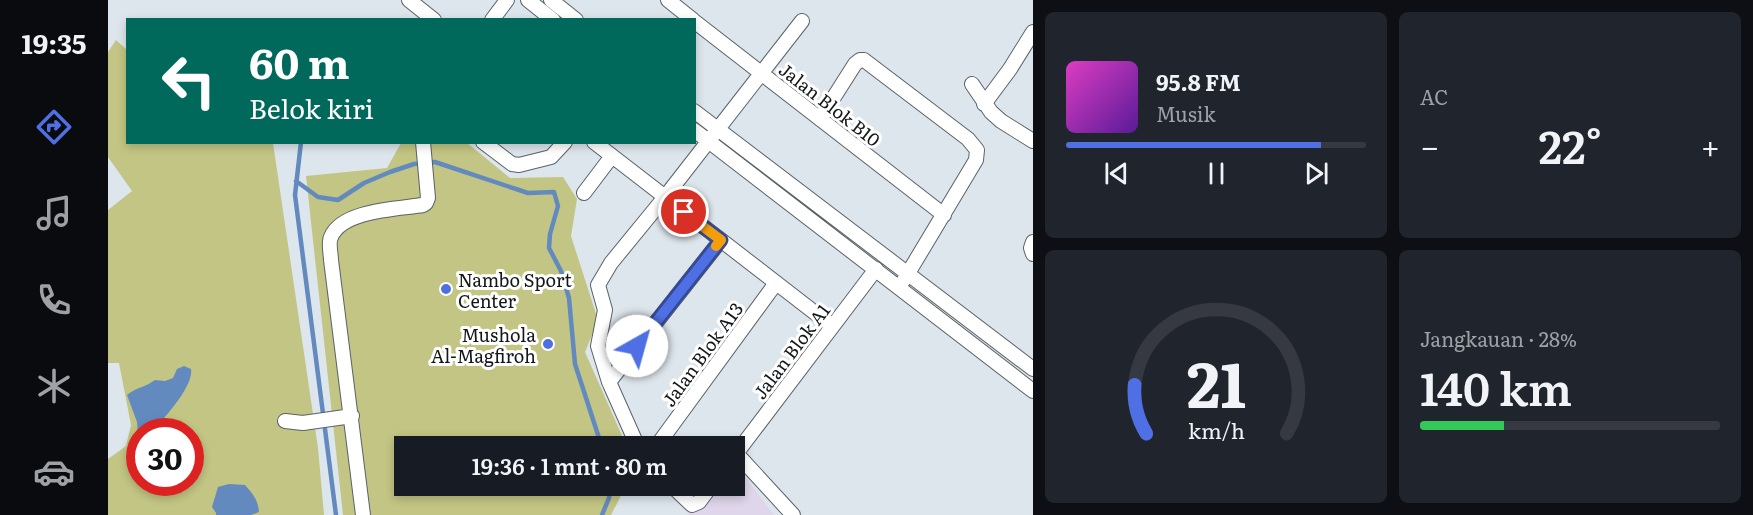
<!DOCTYPE html>
<html lang="id">
<head>
<meta charset="utf-8">
<style>
  body { margin:0; font-family:Literata,serif; background:#20242c; color:#f1f3f6; height:100vh; display:flex; flex-direction:column; font-size:22px; white-space:nowrap }
  * { box-sizing:border-box; margin:0 }
  p { font-size:20px; color:#9ea1a6 }
  .icon { flex:none; width:33px; height:33px; fill:none; stroke:currentColor; stroke-width:2; stroke-linecap:round; stroke-linejoin:round }
  .map { position:relative; flex:1; overflow:hidden }
  .side { display:flex; flex-direction:column; gap:12px; padding:12px; background:#0d0f14; width:720px }
  .side>* { flex:none }
  .banner { position:absolute; left:18px; top:18px; width:570px; height:126px; border-radius:0px; box-shadow:0 3px 9px #0003; background:#00695c; color:#fff; overflow:hidden }
  .speed { position:absolute; left:18px; top:418px; display:flex; gap:12px; font-size:30px; font-weight:700; text-align:center }
  .speed>* { display:grid; place-content:center; width:78px; height:78px; border-radius:50%; background:#171b24; box-shadow:0 3px 9px #0003; line-height:1 }
  .speed .limit { border:9px solid #d22; background:#fff; color:#111 }
  .pin { position:absolute; display:grid; place-items:center; width:51px; height:51px; color:#fff; margin:-26px; border:3px solid #fff; border-radius:50%; box-shadow:0 2px 6px #0007 }
  .me { position:absolute; width:66px; margin:-33px; rotate:38deg; stroke-linejoin:round; filter:drop-shadow(0 0 4px #0008) }
  .turn { display:flex; align-items:center; gap:21px; height:126px; padding:0 24px; font-size:27px }
  .turn .icon { width:78px; height:78px; stroke-width:2.5 }
  .turn b { display:block; font-size:42px; line-height:51px }
  .big { font-size:45px; font-weight:600; line-height:1.1 }
  .side .widget { flex:1; display:flex; flex-direction:column; justify-content:center; gap:9px; min-width:0; padding:0 21px; border-radius:9px; background:#20242c }
  .side .dial { align-items:center; gap:0 }
  .dial svg { height:156px; overflow:visible; fill:none; stroke:#363941; stroke-width:7; stroke-linecap:round; text-anchor:middle }
  .dial text { fill:#f1f3f6; stroke:none }
  .song { display:flex; align-items:center; gap:18px }
  .cover { width:72px; height:72px; border-radius:9px; background:linear-gradient(135deg,hsl(310 70% 55%),hsl(270 70% 35%)) }
  .played { height:6px; border-radius:3px; background:linear-gradient(90deg,#4f70e5 85%,#363941 85%) }
  .keys { display:flex; justify-content:space-around; direction:ltr }
  .heat { display:flex; justify-content:space-between; align-items:center; font-size:33px; direction:ltr }
  .charge { height:9px; border-radius:4px; background:linear-gradient(90deg,#34c759 28%,#363941 0) }
  .side .tiles { flex:1; display:grid; gap:12px; grid-template-columns:repeat(2,1fr) }
  .trip { position:absolute; left:286px; top:436px; width:351px; height:60px; border-radius:0px; background:#171b24; box-shadow:0 3px 9px #0003; font-weight:600; line-height:60px; text-align:center }
  main { display:flex; flex:1; min-height:0 }
  .tabs { display:flex; flex-direction:column; width:108px; justify-content:space-around; align-items:center; background:#090b0e; color:#9ea1a6 }
  .tabs .icon { width:42px; height:42px }
  .tabs .selected { color:#4f70e5 }
  .tabs b { font-size:27px; color:#f1f3f6 }
  .map>svg:first-child { display:block }
</style>
</head>
<body>
<main>
<nav class="tabs">
<b>19:35</b>
<svg class="icon selected" aria-label="directions" viewBox="0 0 24 24"><path d="M12 3l9 9-9 9-9-9zM9 14v-3h6M13 9l2 2-2 2"/></svg>
<svg class="icon" aria-label="music" viewBox="0 0 24 24"><path d="M9 18V5l10-2v13"/><circle cx="6" cy="18" r="3"/><circle cx="16" cy="16" r="3"/></svg>
<svg class="icon" aria-label="phone" viewBox="0 0 24 24"><path d="M5 4h4l2 5-3 2q2 4 5 5l2-3 5 2v4C11 20 4 13 5 4z"/></svg>
<svg class="icon" aria-label="climate" viewBox="0 0 24 24"><path d="M12 3v18M4 7l16 10M4 17L20 7"/></svg>
<svg class="icon" aria-label="car" viewBox="0 0 24 24"><path d="M5 17H2v-5l4-1 3-4h7l3 4 3 1v5h-3M9 17h6M6 11h13"/><circle cx="7" cy="17" r="2"/><circle cx="17" cy="17" r="2"/></svg>
</nav>
<div class="map">
<svg width="925" height="515" viewBox="0 0 925 515">
  <rect width="100%" height="100%" fill="#dde6ec"/>
  <!-- industrial -->
  <path fill="#dfd6eb" d="M631 468 666 515H579L611 486H627V472Z"/>
  <!-- green -->
  <path fill="#c2c583" fill-rule="evenodd" d="M8 40 19 50 20 142 165 143 210 448 216 515H0V459L18 446 23 425 11 363H0V210L24 191 0 157V52ZM32 432H82V483H32Z
    M358 142 402 178 455 177 469 199 463 236 490 320 477 352 519 447H297V486H518L503 515H235L198 176 279 168 293 143Z"/>
  <!-- water -->
  <path fill="#638abf" d="M76 366 83 369C86 386 55 420 43 432H32L31 436 30 433 29 422 19 395C29 387 38 387 47 380L57 381 65 378 69 369Z
    M121 484 137 485C145 494 150 500 151 512L143 515H108V513L104 507 110 487Z"/>
  <g fill="none" stroke-linecap="round" stroke-linejoin="round">
    <!-- stream -->
    <path stroke="#638abf" stroke-width="4.5" d="M193 142 187 195 228 515
      M188 181 210 197 230 200 256 183 282 172 306 164 327 162 420 193 446 192 450 206 442 234 441 248 453 271 461 298 467 364 492 441 496 447
      M494 515 501 498 503 486"/>
    <!-- minor casing -->
    <g stroke="#5a6267" stroke-width="16">
      <path id="minor" d="M301 0 326 20
        M420 0 445 20
        M443 0 468 20
        M560 0 585 20
        M384 20 399 0
        M586 21 836 215
        M864 84 883 112 893 121 925 141
        M876 104 902 69 925 32
        M586 111 925 369
        M712 119 747 64 752 60H756L860 139 869 150 868 160 796 280
        M586 130 925 391
        M375 142 404 164 411 165 443 157 457 142
        M486 142 724 326
        M476 193 504 156
        M925 242 923 248 925 254
        M501 382 613 240
        M177 421 195 423 244 416
        M530 447 501 382 490 346 497 310 490 285 503 263 557 197 694 21
        M548 447 668 283
        M628 453 685 515
        M627 455 768 269
        M564 486 584 505 591 502 603 486
        M255 515 223 260C223 254 220 243 223 237 234 210 290 209 315 205L318 203 320 198 315 142"/>
    </g>
    <!-- minor -->
    <use href="#minor" stroke="#fff" stroke-width="14"/>
  </g>
  <g fill="none" stroke-linecap="round" stroke-linejoin="round">
    <!-- route casing -->
    <g stroke="#334995" stroke-width="15">
      <path id="route" d="M529 346 613 240 576 212"/>
    </g>
    <!-- route -->
    <use href="#route" stroke="#4f70e5" stroke-width="10"/>
    <!-- slow -->
    <path stroke="#f59e0b" stroke-width="10" d="M590 223 613 240 608 246"/>
  </g>
  <!-- markers -->
  <g fill="#4f70e5" stroke="#fff" stroke-width="2">
    <circle cx="338" cy="289" r="6"/>
    <circle cx="440" cy="344" r="6"/>
  </g>
  <g text-anchor="middle" dominant-baseline="central" stroke-width="6" stroke-linejoin="round" paint-order="stroke">
    <!-- street labels -->
    <g font-size="18" fill="#141719" stroke="#fff">
      <text transform="translate(722 104) rotate(38)">Jalan Blok B10</text>
      <text transform="translate(683 351) rotate(-53)">Jalan Blok A1</text>
      <text transform="translate(594 354) rotate(-54)">Jalan Blok A13</text>
    </g>
    <!-- poi labels -->
    <g font-size="18" fill="#141719" stroke="#fff" text-anchor="start">
      <text x="350" y="279">Nambo Sport<tspan x="350" dy="21">Center</tspan></text>
      <text x="428" y="334" text-anchor="end">Mushola<tspan x="428" dy="21">Al-Magfiroh</tspan></text>
    </g>
  </g>
</svg>
<div class="speed"><div class="limit">30</div></div>
<div class="pin" style="left:576px;top:212px;background:#d93025"><svg class="icon" aria-label="arrive" viewBox="0 0 24 24"><path d="M6 21V4h12l-3 4 3 4H6"/></svg></div>
<svg class="me" style="left:529px;top:346px" viewBox="-20 -20 40 40"><circle r="19" fill="#fff"/><path d="M0-13L10 11 0 6-10 11z" fill="#4f70e5"/></svg>
<div class="trip">19:36 · 1 mnt · 80 m</div>
<div class="banner">
<div class="turn"><svg class="icon" aria-label="left" viewBox="0 0 24 24"><path d="M17 20v-9H6M10 6l-5 5 5 5"/></svg><div><b>60 m</b>Belok kiri</div></div>
</div>
</div>
<section class="side">
<div class="tiles">
<div class="widget">
<div class="song"><i class="cover"></i><div><b>95.8 FM</b><p>Musik</p></div></div>
<div class="played"></div>
<div class="keys"><svg class="icon" aria-label="previous" viewBox="0 0 24 24"><path d="M18 5L8 12l10 7zM5 5v14"/></svg><svg class="icon" aria-label="pause" viewBox="0 0 24 24"><path d="M8 5v14M16 5v14"/></svg><svg class="icon" aria-label="next" viewBox="0 0 24 24"><path d="M6 5l10 7-10 7zM19 5v14"/></svg></div>
</div>
<div class="widget"><p>AC</p>
<div class="heat"><a>−</a><b class="big">22°</b><a>+</a></div>
</div>
<div class="widget dial"><svg viewBox="0 0 100 80">
<path d="M14 69A42 42 0 1 1 86 69"/>
<path d="M14 69A42 42 0 0 1 8 44" stroke="#4f70e5"/>
<text x="50" y="56" font-size="32" font-weight="700">21</text>
<text x="50" y="72" font-size="11">km/h</text>
</svg></div>
<div class="widget"><p>Jangkauan · 28%</p><b class="big">140 km</b><div class="charge"></div></div>
</div>
</section>
</main>
</body>
</html>
